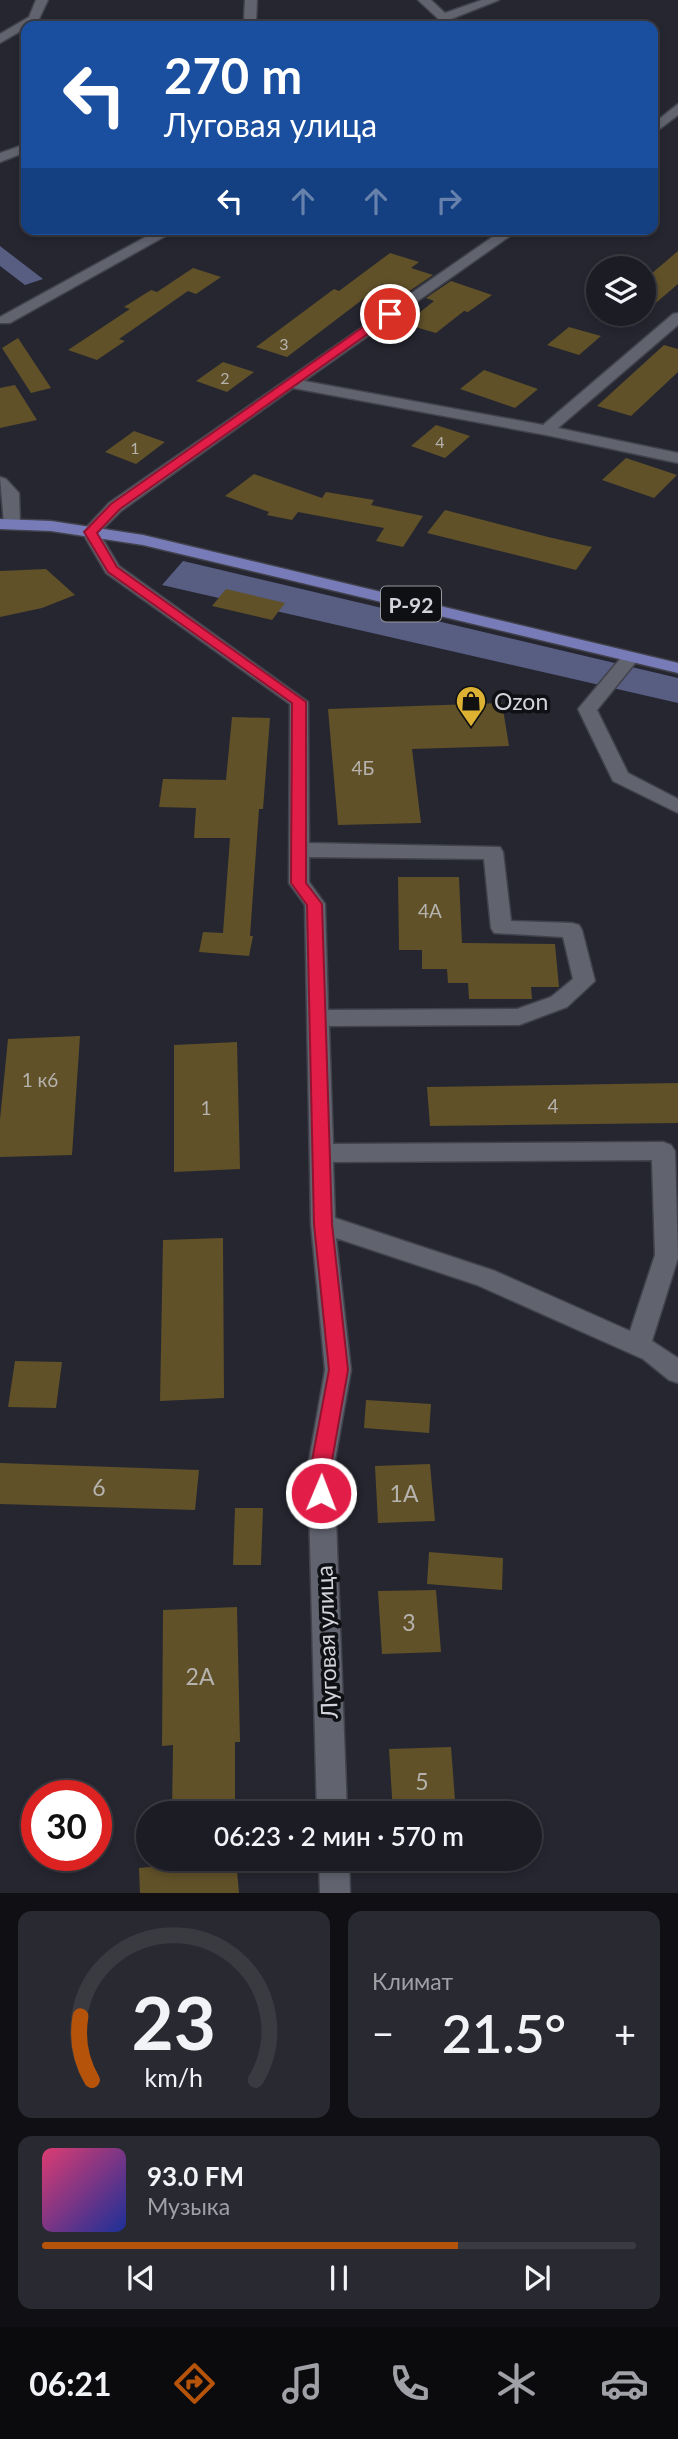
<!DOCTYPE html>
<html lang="ru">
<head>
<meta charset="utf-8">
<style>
  body { margin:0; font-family:Lato,sans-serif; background:#292931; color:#f1f3f6; height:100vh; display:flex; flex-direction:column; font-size:26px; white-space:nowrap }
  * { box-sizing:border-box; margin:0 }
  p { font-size:23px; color:#a0a1a6 }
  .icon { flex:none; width:38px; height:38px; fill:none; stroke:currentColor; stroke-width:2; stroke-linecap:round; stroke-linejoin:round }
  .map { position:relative; height:1893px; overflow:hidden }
  .side { display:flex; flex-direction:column; gap:18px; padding:18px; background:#0f0f14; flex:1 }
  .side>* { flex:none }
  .hud { position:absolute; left:21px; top:21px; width:637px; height:214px; border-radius:14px; box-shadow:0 4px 10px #0003,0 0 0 2px #3a3a41; background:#1a4fa0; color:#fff; overflow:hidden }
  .tools { position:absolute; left:586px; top:256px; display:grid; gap:14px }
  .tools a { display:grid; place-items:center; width:70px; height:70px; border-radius:50%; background:#1c1c24; box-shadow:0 4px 10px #0003,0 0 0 2px #3a3a41; font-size:35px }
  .speed { position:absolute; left:21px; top:1780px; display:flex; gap:14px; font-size:35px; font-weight:700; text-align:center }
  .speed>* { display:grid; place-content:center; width:91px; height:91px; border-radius:50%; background:#1c1c24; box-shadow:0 4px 10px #0003,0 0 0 2px #3a3a41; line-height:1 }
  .speed .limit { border:10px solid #d22; background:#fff; color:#111 }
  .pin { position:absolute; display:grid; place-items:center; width:60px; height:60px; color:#fff; margin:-30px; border:4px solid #fff; border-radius:50%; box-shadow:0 2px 7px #0007 }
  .me { position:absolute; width:77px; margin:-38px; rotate:1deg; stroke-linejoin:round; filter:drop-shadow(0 0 5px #0008) }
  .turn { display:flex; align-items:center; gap:24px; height:147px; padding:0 28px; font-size:32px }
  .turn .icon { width:91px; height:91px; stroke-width:2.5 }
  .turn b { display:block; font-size:49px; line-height:60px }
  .lanes { display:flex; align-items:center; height:66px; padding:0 28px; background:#0003; justify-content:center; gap:35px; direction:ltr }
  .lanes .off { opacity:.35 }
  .big { font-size:52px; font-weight:600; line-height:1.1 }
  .side .card { flex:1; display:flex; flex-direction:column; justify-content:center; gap:10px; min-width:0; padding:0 24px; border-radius:14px; background:#292931 }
  .side .dial { align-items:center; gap:0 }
  .dial svg { height:182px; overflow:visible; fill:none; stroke:#3a3a41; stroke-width:7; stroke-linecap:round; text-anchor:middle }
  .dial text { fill:#f1f3f6; stroke:none }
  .song { display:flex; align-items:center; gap:21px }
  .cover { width:84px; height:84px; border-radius:10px; background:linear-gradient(135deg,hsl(340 70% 55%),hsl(230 70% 35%)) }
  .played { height:7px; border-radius:4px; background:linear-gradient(90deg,#b45309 70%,#3a3a41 70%) }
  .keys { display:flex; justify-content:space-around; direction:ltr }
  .heat { display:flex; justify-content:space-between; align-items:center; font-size:38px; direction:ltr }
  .side .tiles { flex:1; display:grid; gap:18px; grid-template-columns:1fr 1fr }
  .card:last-child { grid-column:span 2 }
  .trip { position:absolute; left:136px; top:1801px; width:406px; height:70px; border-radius:35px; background:#1c1c24; box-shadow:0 4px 10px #0003,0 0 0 2px #3a3a41; font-weight:600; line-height:70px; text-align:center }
  .dock { display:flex; height:112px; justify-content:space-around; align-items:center; background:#0b0b0e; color:#a0a1a6 }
  .dock .icon { width:49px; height:49px }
  .dock .on { color:#b45309 }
  .dock b { font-size:32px; color:#f1f3f6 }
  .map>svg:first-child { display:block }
</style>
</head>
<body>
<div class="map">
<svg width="678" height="1893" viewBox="0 0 678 1893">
  <rect width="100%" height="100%" fill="#252630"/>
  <!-- forest -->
  <path fill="#585d82" d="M0 246 43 279 25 285 0 266Z
    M183 561 678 678V703L162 585Z"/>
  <!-- building -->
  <path fill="#605129" d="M678 251V284L644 313V280Z
    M390 253 419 262 411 268 433 275 408 292 383 284 287 357 256 347 334 289 339 291Z
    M193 268 221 277 196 294 188 291 119 339 125 341 97 360 68 350 130 309 124 307 151 290 157 292Z
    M451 281 492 295 468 312 464 311 436 333 405 324 434 301 426 298Z
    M569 327 601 336 579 355 547 345Z
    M18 338 51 388 31 393 2 348Z
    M664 345 678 349V372L631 416 597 406Z
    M223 362 254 372 227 392 196 381Z
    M484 370 538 389 515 408 460 389Z
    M15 385 37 420 0 428V388Z
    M436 425 470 436 445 458 411 446Z
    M134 431 165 442 136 464 105 452Z
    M626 458 677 475 654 498 602 480Z
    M254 474 322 498 326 492 374 500 371 505 423 516 403 547 376 541 384 528 298 512 292 520 267 515 269 512 225 496Z
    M445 510 548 537 592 547 576 570 427 533Z
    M46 569 75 595 42 608 0 617V571Z
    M226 589 285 603 272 620 212 606Z
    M502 703 509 746 412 749 421 823 338 825 328 709Z
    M232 717 270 718 263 809H259L250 936H253L249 956 199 952 203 932 223 933 230 838H194L196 808 159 807 163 779 226 780Z
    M398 877H459L462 943 555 944 559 987H531L532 999H469L468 983H448L447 969H422V950H399Z
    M80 1036 72 1155 0 1157V1119L8 1039Z
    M237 1042 240 1169 174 1172V1045Z
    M678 1083V1123L430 1126 427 1087Z
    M223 1238 224 1398 160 1401 163 1240Z
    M15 1361 62 1362 56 1408 8 1407Z
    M366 1400 431 1404 429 1433 364 1428Z
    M0 1463 199 1470 195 1510 0 1504Z
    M430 1464 435 1521 378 1523 375 1466Z
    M235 1508H263L261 1565H233Z
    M429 1552 503 1558 502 1590 427 1584Z
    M436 1590 441 1652 382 1654 378 1591Z
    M237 1607 240 1742H235V1813H172L173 1745 162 1746 163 1610Z
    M451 1747 456 1813H393L389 1749Z
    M236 1859 239 1893H140L139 1868Z"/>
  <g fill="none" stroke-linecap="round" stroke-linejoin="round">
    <!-- minor casing -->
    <g stroke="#41424b" stroke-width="3">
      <path id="minor" d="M36 0H48L38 21 0 43V34L29 17Z
        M245 0H257L256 21 251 26H239L244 20Z
        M418 0H431L445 13 482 0H499L451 19 458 26H446Z
        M678 104V115L653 134V124Z
        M26 144V152L0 162V153Z
        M160 229H178L10 323H0V317Z
        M504 229H520L304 381 543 425 673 314 678 313V325L558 428 678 453V463L546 435 293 388 121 511 99 533 119 566 308 702 309 843 500 847 503 852 511 921 572 923 579 925 582 930 595 981 567 1007 519 1025 329 1026 333 1144 663 1142 671 1145 675 1151 678 1258 652 1341 678 1358V1383L669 1380 643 1359 477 1285 336 1238 351 1370 334 1466 347 1813H317L308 1466 325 1370 311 1224 305 905 289 883 290 704 106 573 82 532 109 503ZM309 857 484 859 491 928 494 933 563 937 573 979 551 997 517 1009 328 1010 325 904 309 882ZM652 1160 655 1255 630 1331 495 1271 335 1218 333 1162Z
        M0 477 6 479 19 493 20 524 18 528 12 529 4 524Z
        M631 652 640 657 597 710 628 773 678 799V813L613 781 578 709 625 653Z
        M319 1858H349L350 1893H320Z"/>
    </g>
    <!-- major casing -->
    <g stroke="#41424b" stroke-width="3">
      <path id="major" d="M0 519 51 521 143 535 678 663V673L143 545 51 531 0 529Z"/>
    </g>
    <!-- minor -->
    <use href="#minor" fill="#61636f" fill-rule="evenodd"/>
    <!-- major -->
    <use href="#major" fill="#777cb9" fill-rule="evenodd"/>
  </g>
  <!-- route -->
  <path fill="#e11d48" stroke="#92132f" stroke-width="2" d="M386 311 396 314 120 509 97 533 117 567 306 702V883L322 904 332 1224 348 1370 331 1466 332 1493 329 1499 321 1502 314 1499 311 1493V1466L329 1370 314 1224 307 905 291 883 292 703 108 572 84 532 111 504Z"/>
  <!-- icons -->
  <defs>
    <g id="shop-pin" transform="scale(1.575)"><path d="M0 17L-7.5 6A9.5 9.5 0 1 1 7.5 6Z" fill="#ddb233" stroke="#0f1014"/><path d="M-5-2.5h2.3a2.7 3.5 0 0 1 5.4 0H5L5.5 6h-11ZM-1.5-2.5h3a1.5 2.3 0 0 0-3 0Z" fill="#111"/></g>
  </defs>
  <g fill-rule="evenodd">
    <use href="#shop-pin" x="471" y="701"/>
  </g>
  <g text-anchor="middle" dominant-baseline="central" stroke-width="7" stroke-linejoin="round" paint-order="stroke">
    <!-- far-number labels -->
    <g font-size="16" fill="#b6b3ae">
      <text x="284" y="343">3</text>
      <text x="225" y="377">2</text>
      <text x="440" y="441">4</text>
      <text x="135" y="447">1</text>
    </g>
    <!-- number labels -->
    <g font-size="19" fill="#b6b3ae">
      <text x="363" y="767">4Б</text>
      <text x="430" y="910">4А</text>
      <text x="40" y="1079">1 к6</text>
      <text x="553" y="1105">4</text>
      <text x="206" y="1107">1</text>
    </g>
    <!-- shield labels -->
    <rect fill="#0f1014" stroke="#98999f" stroke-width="2" x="381" y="586.5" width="60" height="35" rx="5"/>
    <g font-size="21" font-weight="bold" fill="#d3d4db">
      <text x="411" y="604">Р-92</text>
    </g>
    <!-- poi labels -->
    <g font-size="23" fill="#d3d4db" stroke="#0f1014" text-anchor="start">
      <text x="494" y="701">Ozon</text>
    </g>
    <!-- near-number labels -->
    <g font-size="23" fill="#b6b3ae">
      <text x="99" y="1487">6</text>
      <text x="404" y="1493">1А</text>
      <text x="409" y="1622">3</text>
      <text x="200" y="1676">2А</text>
      <text x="422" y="1781">5</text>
    </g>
    <!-- street labels -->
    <g font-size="23" fill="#d3d4db" stroke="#0f1014">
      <text transform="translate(326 1642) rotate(-92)">Луговая улица</text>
    </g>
  </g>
</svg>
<div class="tools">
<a><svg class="icon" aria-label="layers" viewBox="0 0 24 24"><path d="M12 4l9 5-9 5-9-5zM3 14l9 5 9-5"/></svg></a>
</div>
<div class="speed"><div class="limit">30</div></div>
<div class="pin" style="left:390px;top:314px;background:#d93025"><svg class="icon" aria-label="arrive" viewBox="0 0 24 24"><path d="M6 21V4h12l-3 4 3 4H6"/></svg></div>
<svg class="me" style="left:321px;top:1493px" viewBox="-20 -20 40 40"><circle r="17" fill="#e11d48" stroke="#fff" stroke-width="3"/><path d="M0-11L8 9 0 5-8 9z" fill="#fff"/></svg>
<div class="trip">06:23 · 2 мин · 570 m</div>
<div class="hud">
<div class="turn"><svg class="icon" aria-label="left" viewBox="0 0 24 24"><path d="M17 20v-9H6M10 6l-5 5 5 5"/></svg><div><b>270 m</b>Луговая улица</div></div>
<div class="lanes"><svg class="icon" aria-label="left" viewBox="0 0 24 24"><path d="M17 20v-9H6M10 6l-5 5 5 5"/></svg><svg class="icon off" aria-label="ahead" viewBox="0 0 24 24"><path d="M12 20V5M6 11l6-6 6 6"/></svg><svg class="icon off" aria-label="ahead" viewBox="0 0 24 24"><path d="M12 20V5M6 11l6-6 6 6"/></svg><svg class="icon off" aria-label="right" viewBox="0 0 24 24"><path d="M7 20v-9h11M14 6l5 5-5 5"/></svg></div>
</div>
</div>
<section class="side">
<div class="tiles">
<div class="card dial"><svg viewBox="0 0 100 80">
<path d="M14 69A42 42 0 1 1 86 69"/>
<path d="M14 69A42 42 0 0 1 9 41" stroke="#b45309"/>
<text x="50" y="56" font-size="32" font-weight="700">23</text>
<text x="50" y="72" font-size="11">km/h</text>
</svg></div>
<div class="card"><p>Климат</p>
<div class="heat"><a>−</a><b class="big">21.5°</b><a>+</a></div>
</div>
<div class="card">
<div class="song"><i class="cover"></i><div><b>93.0 FM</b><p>Музыка</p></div></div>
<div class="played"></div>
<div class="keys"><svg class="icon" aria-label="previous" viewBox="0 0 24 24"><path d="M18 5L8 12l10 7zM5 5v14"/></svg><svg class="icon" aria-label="pause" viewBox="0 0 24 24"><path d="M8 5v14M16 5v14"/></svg><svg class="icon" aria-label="next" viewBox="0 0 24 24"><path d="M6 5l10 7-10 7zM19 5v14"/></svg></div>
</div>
</div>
</section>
<nav class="dock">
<b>06:21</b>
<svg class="icon on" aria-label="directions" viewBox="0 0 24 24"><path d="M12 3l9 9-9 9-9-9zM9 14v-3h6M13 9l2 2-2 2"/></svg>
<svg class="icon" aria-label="music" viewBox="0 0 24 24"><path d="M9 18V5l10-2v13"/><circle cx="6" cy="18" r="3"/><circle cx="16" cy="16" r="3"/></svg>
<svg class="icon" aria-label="phone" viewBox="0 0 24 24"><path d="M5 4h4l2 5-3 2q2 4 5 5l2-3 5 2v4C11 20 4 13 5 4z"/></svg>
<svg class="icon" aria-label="climate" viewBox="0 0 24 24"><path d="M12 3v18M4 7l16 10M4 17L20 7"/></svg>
<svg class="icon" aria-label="car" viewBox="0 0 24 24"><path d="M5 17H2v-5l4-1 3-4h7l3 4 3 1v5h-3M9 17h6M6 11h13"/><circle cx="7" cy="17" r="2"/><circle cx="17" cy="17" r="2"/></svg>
</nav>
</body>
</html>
